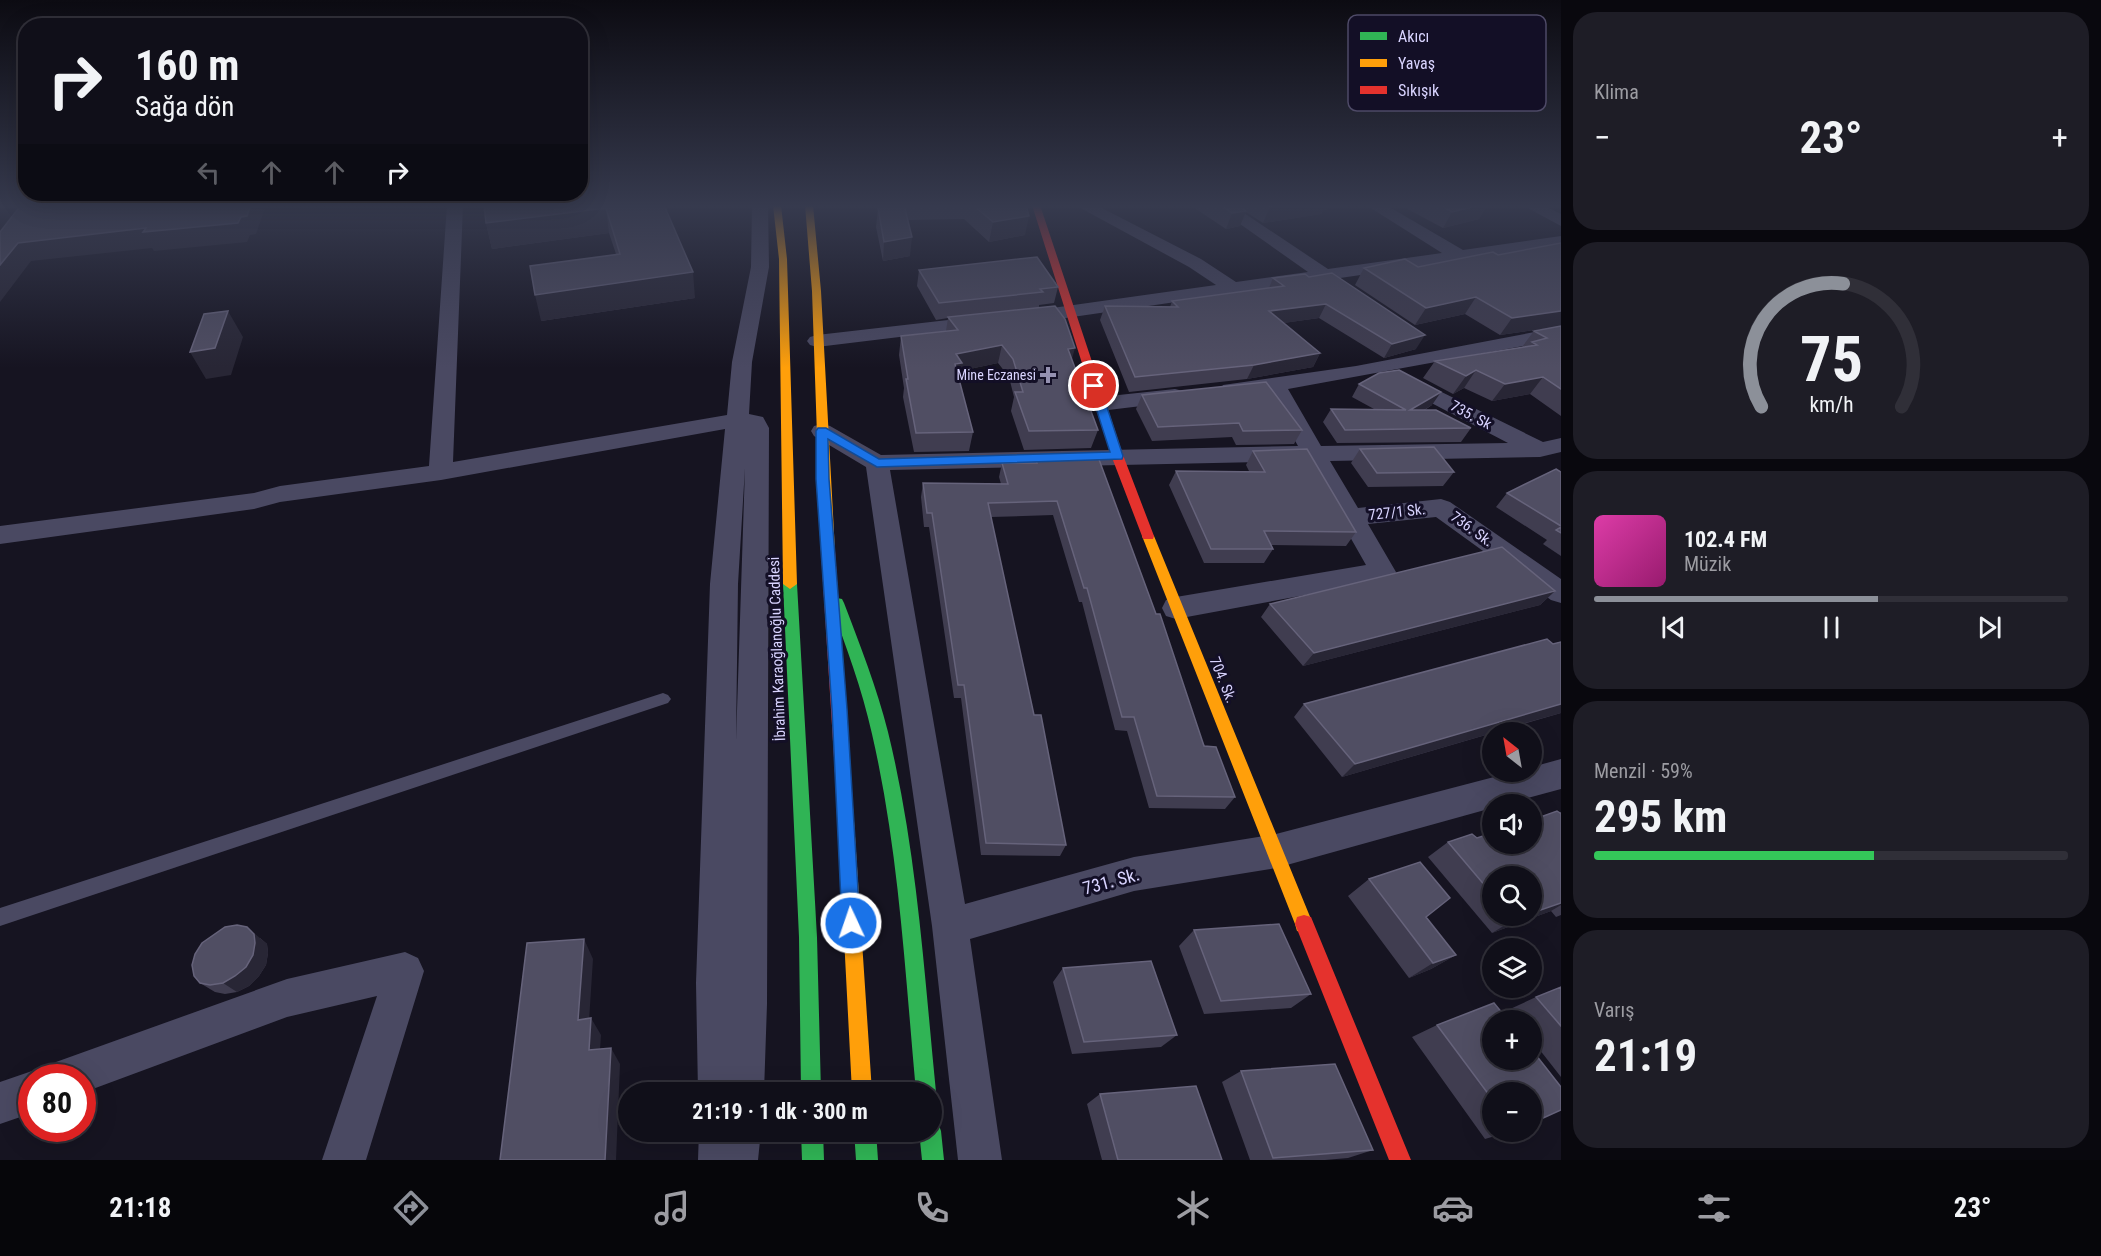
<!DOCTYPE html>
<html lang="tr">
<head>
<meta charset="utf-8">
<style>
  body { margin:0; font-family:"Roboto Condensed",sans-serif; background:#1e1d26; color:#f1f3f6; height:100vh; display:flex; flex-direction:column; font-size:22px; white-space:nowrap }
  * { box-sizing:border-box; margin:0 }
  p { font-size:20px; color:#9c9ca2 }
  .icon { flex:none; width:33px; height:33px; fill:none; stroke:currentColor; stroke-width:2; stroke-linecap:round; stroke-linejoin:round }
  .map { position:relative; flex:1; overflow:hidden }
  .details { display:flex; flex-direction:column; gap:12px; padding:12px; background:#09080e; width:540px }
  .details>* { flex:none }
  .hud { position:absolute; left:18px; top:18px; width:570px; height:183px; border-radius:24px; box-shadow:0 6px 24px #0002,0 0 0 2px #302f38; background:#100f19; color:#f1f3f6; overflow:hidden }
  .needle { width:39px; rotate:329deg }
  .fabs { position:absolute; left:1482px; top:722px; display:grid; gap:12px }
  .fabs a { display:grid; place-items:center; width:60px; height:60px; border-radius:50%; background:#100f19; box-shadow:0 6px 24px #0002,0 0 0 2px #302f38; font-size:30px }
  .speed { position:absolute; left:18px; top:1064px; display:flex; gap:12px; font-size:30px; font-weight:700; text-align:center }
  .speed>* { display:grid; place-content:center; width:78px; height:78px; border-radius:50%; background:#100f19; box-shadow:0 6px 24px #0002,0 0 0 2px #302f38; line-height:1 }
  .speed .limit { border:9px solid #d22; background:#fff; color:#111 }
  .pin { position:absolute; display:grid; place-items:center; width:51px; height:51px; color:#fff; margin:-26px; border:3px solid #fff; border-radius:50%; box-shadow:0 2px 6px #0007 }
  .me { position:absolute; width:66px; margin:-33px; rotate:357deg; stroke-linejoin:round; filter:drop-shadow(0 0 4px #0008) }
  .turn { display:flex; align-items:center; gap:21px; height:126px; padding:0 18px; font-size:27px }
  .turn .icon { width:78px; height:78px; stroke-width:2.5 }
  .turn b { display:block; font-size:42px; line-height:51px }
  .lanes { display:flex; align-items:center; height:57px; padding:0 18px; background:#0003; justify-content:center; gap:30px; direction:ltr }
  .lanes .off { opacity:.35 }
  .big { font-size:45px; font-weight:700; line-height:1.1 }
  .details .card { flex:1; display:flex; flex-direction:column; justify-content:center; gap:9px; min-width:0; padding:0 21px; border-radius:24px; background:#1e1d26 }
  .details .dial { align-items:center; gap:0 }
  .dial svg { height:156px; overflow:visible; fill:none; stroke:#302f38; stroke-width:7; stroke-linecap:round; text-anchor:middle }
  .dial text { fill:#f1f3f6; stroke:none }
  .song { display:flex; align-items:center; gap:18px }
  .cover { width:72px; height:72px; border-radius:9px; background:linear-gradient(135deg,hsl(320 70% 55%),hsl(320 70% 35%)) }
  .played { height:6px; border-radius:3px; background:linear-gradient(90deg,#8c9099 60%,#302f38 60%) }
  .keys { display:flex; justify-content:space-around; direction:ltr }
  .heat { display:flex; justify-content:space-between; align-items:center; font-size:33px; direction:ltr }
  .charge { height:9px; border-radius:4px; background:linear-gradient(90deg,#34c759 59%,#302f38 0) }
  .trip { position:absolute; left:618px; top:1082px; width:324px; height:60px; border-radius:30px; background:#100f19; box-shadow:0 6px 24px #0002,0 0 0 2px #302f38; font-weight:700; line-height:60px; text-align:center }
  .dock { display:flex; height:96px; justify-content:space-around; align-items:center; background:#06060a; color:#9c9ca2 }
  .dock .icon { width:42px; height:42px }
  .dock .current { color:#8c9099 }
  .dock b { font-size:27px; color:#f1f3f6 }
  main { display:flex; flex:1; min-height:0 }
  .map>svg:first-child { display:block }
</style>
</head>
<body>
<main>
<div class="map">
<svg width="1561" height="1160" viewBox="0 0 1561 1160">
  <rect width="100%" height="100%" fill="#161421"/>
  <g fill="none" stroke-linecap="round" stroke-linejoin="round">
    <!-- lane -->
    <path fill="#4a4962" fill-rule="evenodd" d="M663 693 668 695 671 699 668 703 0 926V908Z"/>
    <!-- street -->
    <path fill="#4a4962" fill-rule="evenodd" d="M447 205H463L453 462 727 415 732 362 751 267 752 205H768L769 267 752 362 749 414 763 417 769 428 767 1004 764 1092H698L696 983 710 584 725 429 441 480 280 502 254 509 0 544V526L254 493 280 486 429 466ZM745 468 736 741 738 584Z
      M1075 205H1096L1201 259 1236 282 1308 272 1213 205H1232L1328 269 1442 253 1366 205H1386L1463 250 1561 236V246L1340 278 1338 283 1331 285 1321 281 1045 321 1038 319 1035 315 1038 311 1045 309 1216 285 1189 267Z
      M1522 205H1543L1561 214V226Z
      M983 316 990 318 993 322 990 326 817 347 810 345 807 341 810 337 817 335Z
      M1561 327V339L1288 389 1321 446 1508 443 1397 385 1394 380 1397 375 1405 374 1543 442 1561 438V452L1540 457 1330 461 1358 508 1441 499 1450 502 1561 579V603L1551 600 1436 517 1368 524 1396 572 1392 579 1176 619 1166 616 1162 608 1166 600 1176 597 1366 565 1307 461 890 470 965 904 1134 857 1276 834 1517 771H1532V767L1561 759V789L1505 804H1492V808L1276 868 1134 891 970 939 1002 1160H958L932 926 866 467 814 436 811 431 814 426 822 424 830 426 881 455 1298 446 1268 392 1231 396 1223 395 1220 390 1223 385 1356 366Z
      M1175 389 1183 391 1186 396 1183 401 1100 411 1092 409 1089 404 1092 399 1100 397Z
      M405 952 418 958 424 971 366 1160H322L377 996 287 1017 82 1093V1077H50L56 1062 287 979Z
      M32 1071 46 1077H32V1113L0 1124V1082Z
      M699 1131H761L758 1160H698Z"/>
    <!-- fast -->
    <path fill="#30b455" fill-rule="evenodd" d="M790 579 797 584 817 937 821 1092H801L799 937 783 584Z
      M837 598 842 599 844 603C860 645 877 688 888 732 917 850 924 972 936 1092L932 1100V1092H916C905 972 899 851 872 734 862 689 846 646 830 603L832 599Z
      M932 1121 938 1123 941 1131 944 1160H922L919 1131H932Z
      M801 1131H823L824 1160H802Z
      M854 1131H876L878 1160H856Z"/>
    <!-- slow -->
    <path fill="#ff9f0a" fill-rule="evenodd" d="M773 205H781L787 259 797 584 790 589 783 584 779 259Z
      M805 205H813L821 291 835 551 828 556 821 551 812 291Z
      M1148 531 1154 536 1313 924 1311 931 1304 933 1297 931 1295 924 1142 536Z
      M846 813 852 815 854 821 872 1092H852L838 821 840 815Z"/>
    <!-- jam -->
    <path fill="#e5322d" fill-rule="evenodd" d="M1032 205H1040L1123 455 1154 536 1153 539H1143L1142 536 1111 455Z
      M828 546 835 551 854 821 852 827 846 829 840 827 838 821 821 551Z
      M1304 915 1311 917 1411 1160H1389L1295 924 1297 917Z"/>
  </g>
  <!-- wall -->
  <path fill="#403d50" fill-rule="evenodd" d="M664 205 695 298 541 321 616 254 609 233 492 249 486 223Z
    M877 205H1026L1025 235 989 242 964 219 908 220 910 256 883 261 876 227 878 208Z
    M1190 205H1354L1323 210 1321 214 1263 223 1246 212 1240 226 1226 229Z
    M1400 205H1487L1479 219 1443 228Z
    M1498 255 1561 326 1500 335 1465 314 1415 325 1355 285 1364 268 1418 267Z
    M919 270 1058 287 1054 303 1039 305V307L1072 360 1098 430 1091 448 1024 450 1011 411 1014 397 1009 377 998 363 960 371 959 379 973 432 969 451 914 452 903 397 904 388 899 355 901 336 946 331 948 318 936 320 917 286Z
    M1305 274 1416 349 1384 358 1319 318 1283 323 1320 353 1313 367 1247 379 1129 392 1100 320 1105 306 1170 307 1172 301 1269 288 1273 278Z
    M1561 326V416L1530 394 1492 401 1464 388 1453 394 1423 378 1435 361 1522 347 1534 331Z
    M1359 384 1432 405 1425 410 1471 428 1461 442 1337 443 1323 422 1331 409H1374L1352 397Z
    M1142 395 1302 430 1294 444 1236 445 1232 437 1152 441 1136 409Z
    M1360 449 1454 472 1443 486 1368 487 1351 463Z
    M1253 451 1356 532 1346 546 1271 545 1273 549 1264 563H1204L1169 485 1176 471H1249L1246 465Z
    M1035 455 1235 797 1225 809 1149 808 1127 731 1115 730 1082 602H1079L1053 515 991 517 1034 715 1066 845 1060 856 981 855 961 698H954L929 527H924L921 497 923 483 1001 484 999 477 1002 463H1033Z
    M1561 472V556L1543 544 1547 540 1496 507 1507 493Z
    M1555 591 1540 605 1303 666 1261 617 1270 604Z
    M1561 642V713L1342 777 1294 717 1304 704Z
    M1561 813V915L1556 917 1551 911 1492 933 1428 857 1448 842 1477 838ZM1492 876 1532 915H1492Z
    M1369 879 1426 917 1456 955 1431 969 1409 978 1348 896Z
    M1194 930 1311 994 1291 1008 1204 1014 1179 946Z
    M260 938 267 944 268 953 266 965 259 976 249 986 237 992 225 994 215 992 200 983Z
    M1063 968 1177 1035 1161 1047 1072 1054 1053 982Z
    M1561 987V1077L1532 1040V1020H1516L1508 1010 1536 997Z
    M1437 1025 1492 1092V1131H1512L1485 1139 1412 1037Z
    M1241 1071 1373 1150 1348 1158 1325 1160H1250L1222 1082Z
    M1100 1094 1222 1160H1102L1087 1104Z"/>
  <!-- shaded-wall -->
  <path fill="#282635" d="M251 205H266L256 234 250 235 247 242 154 251 152 248 31 261 0 302V265L18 243 241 217Z
    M1282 205H1354L1323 210 1321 214 1263 223 1270 207Z
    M1480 205H1487L1479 219 1443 228 1452 212Z
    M606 208 609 233 492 249 486 223Z
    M1246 211 1240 226 1226 229 1232 213Z
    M1029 216 1025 235 989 242 993 222Z
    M912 237 910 256 883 261 884 242Z
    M693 272 695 298 541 321 535 295Z
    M1476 297 1465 314 1415 325 1426 308Z
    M1326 304 1319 318 1263 326 1269 311Z
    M228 311 243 337 231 375 206 379 190 352Z
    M1561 311V326L1500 335 1512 318Z
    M1425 335 1416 349 1384 358 1392 344Z
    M1002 345 998 363 960 371 958 381 952 382 956 354Z
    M1075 348 1070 366 1068 349Z
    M1320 353 1313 367 1247 379 1254 365Z
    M1476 370 1464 388 1453 394 1466 376Z
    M1543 377 1530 394 1492 401 1505 384Z
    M1441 392 1432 405 1402 423 1410 410Z
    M1555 591 1540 605 1303 666 1314 653Z
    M1561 704V713L1492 732V733L1342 777 1355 764Z
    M1561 903V905L1551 911 1492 933 1515 919 1527 915H1532V913Z
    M247 927 267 944 268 953 266 965 259 976 249 986 237 992 223 983Z
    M584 939 593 959 588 1037 578 1020Z
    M1456 955 1431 969 1409 978 1433 963Z
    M591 1018 601 1035 599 1065 589 1050Z
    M611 1048 620 1064 616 1160H605Z"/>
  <!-- building -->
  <path fill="#504e63" stroke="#66637b" stroke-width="1.5" d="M21 205H251L247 216 241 217 238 223 143 232 146 228 18 243 0 265V232Z
    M484 205H664L693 272 535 295 530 266 620 254 606 208 486 223Z
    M884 205H904L912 237 884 242 878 208H885Z
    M973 205H1026L1029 216 993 222Z
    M1221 205H1239L1246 211 1232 213Z
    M1267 205H1282L1270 207Z
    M1440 205H1480L1452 212Z
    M1561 243V311L1512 318 1476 297 1426 308 1364 268 1405 259 1418 267 1493 252 1498 255Z
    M1037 257 1058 287 1040 289 1043 292 939 303 919 270Z
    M1332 273 1425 335 1392 344 1326 304 1269 311 1320 353 1254 365 1135 377 1105 306 1178 307 1172 301 1284 286 1273 278 1305 274 1309 277Z
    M1055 306 1065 319 1075 348 1068 349 1098 430 1029 431 1015 392H1023L1013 359 1002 345 956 354 962 363 955 364 973 432 916 433 906 379H908L901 336 958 330 948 317Z
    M228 311 215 348 190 352 204 314Z
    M1561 326V389L1543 377 1505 384 1476 370 1466 376 1435 361 1537 345 1532 342 1547 338 1534 331Z
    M1399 370 1441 392 1410 410H1436L1471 428 1345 430 1331 409 1406 410 1359 384 1379 373Z
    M1266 382 1302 430 1243 431 1239 423 1158 427 1142 395Z
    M1434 447 1454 472 1377 473 1360 449Z
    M1307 449 1356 532 1264 531 1273 549H1211L1176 471 1265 472 1253 451Z
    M1097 454 1156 614H1160L1204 746 1216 747 1235 797 1157 796 1134 717H1122L1087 588H1084L1057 501 988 503 1034 715H1041L1066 845 986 843 964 685H958L932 513H927L923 483 1008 484 1002 463H1037L1035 455Z
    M1556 469 1561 472V526L1507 493Z
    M1561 527V533L1556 530Z
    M1502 547 1555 591 1314 653 1270 604Z
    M1547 639 1553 644 1561 642V704L1355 764 1304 704Z
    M1557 811 1560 813H1561V903L1532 913V876H1492V894L1448 842 1472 834 1477 838 1492 833V843H1532V820Z
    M1420 862 1450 898 1426 917 1456 955 1433 963 1369 879Z
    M1511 915H1527L1515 919Z
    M1279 924 1311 994 1221 1001 1194 930Z
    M237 925 247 927 254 934 255 943 253 955 246 967 235 976 223 983 210 985 200 983 194 976 192 965 195 954 202 943 225 927Z
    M584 939 578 1020 591 1018 589 1050 611 1048 605 1160H500L527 943Z
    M1151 961 1177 1035 1084 1042 1063 968Z
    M1561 987V1026L1536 997Z
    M1494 1003 1508 1020H1492V1059H1532V1050L1561 1087V1110L1532 1123V1092H1492V1099L1437 1025Z
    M1335 1064 1373 1150 1273 1158 1241 1071Z
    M1196 1086 1222 1160H1118L1100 1094Z"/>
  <!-- sky -->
  <linearGradient id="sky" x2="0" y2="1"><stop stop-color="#0c0b12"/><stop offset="0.56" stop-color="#363a4e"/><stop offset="1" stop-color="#363a4e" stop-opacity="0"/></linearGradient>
  <rect width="1561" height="368" fill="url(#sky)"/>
  <!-- route -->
  <path fill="#1a73e8" stroke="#114b97" stroke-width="1.5" d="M1094 382 1100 386 1123 456 1122 459 877 467 828 439 829 479 847 709 860 923 858 930 851 932 844 930 842 923 832 709 816 479V431L818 428H826L879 459 1110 452 1089 386Z"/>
  <!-- markers -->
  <path fill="#9591b1" stroke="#130f26" stroke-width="2" d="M1045 366h6v6h6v6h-6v6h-6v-6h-6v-6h6z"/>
  <g text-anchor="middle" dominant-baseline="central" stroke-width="6" stroke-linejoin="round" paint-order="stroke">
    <!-- far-poi labels -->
    <g font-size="14" fill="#d9d4ff" stroke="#130f26" text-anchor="end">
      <text x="1036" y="375">Mine Eczanesi</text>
    </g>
    <!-- street labels -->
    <g font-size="15" fill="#d9d4ff" stroke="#130f26">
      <text transform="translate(1471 415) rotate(28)">735. Sk</text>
      <text transform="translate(1397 512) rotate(-6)">727/1 Sk.</text>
      <text transform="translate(1472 529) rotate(36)">736. Sk.</text>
      <text transform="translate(777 649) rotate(-92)">İbrahim Karaoğlanoğlu Caddesi</text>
      <text transform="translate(1223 680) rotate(68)">704. Sk.</text>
    </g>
    <!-- near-street labels -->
    <g font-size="18" fill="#d9d4ff" stroke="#130f26">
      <text transform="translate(1111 881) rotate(-15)">731. Sk.</text>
    </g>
  </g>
  <!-- legend -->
  <rect x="1348" y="15" width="198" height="96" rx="9" fill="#130f26" stroke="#4e4a67" stroke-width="1.5"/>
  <rect x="1360" y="32" width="27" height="8" fill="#30b455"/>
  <rect x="1360" y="59" width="27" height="8" fill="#ff9f0a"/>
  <rect x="1360" y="86" width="27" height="8" fill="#e5322d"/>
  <g font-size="16" fill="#d9d4ff">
    <text x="1398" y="42">Akıcı</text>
    <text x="1398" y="69">Yavaş</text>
    <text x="1398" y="96">Sıkışık</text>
  </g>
</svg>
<div class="fabs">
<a><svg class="needle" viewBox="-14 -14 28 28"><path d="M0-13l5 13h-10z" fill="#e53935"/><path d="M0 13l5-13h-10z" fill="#9c9ca2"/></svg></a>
<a><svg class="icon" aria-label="sound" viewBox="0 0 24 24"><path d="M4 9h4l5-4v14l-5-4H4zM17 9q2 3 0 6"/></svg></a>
<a><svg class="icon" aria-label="search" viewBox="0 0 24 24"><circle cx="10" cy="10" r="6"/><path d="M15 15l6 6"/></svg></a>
<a><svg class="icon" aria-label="layers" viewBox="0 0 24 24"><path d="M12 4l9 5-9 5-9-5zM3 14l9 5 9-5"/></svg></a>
<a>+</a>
<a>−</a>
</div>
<div class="speed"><div class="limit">80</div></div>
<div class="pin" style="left:1094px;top:386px;background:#d93025"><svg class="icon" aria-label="arrive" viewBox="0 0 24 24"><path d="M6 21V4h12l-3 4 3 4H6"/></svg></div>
<svg class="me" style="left:851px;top:923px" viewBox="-20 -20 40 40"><circle r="17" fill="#1a73e8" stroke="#fff" stroke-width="3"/><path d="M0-11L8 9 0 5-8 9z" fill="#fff"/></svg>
<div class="trip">21:19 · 1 dk · 300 m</div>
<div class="hud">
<div class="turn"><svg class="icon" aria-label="right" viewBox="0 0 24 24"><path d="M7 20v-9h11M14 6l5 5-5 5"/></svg><div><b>160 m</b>Sağa dön</div></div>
<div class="lanes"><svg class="icon off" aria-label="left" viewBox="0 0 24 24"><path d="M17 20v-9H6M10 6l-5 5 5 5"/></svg><svg class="icon off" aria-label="ahead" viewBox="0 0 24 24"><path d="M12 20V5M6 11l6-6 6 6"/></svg><svg class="icon off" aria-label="ahead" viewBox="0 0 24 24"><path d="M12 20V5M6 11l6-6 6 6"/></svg><svg class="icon" aria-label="right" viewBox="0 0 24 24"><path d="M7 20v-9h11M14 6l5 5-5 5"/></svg></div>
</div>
</div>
<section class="details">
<div class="card"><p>Klima</p>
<div class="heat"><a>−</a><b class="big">23°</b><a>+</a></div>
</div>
<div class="card dial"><svg viewBox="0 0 100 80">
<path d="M14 69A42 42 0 1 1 86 69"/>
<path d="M14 69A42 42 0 0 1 56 6" stroke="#8c9099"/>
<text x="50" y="56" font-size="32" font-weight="700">75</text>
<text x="50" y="72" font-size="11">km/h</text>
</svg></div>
<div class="card">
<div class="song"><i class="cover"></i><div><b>102.4 FM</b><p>Müzik</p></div></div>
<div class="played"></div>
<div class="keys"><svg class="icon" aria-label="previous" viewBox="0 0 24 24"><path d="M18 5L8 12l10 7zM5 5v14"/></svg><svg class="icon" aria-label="pause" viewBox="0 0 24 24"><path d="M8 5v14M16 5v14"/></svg><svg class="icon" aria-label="next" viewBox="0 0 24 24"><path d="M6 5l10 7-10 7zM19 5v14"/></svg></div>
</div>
<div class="card"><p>Menzil · 59%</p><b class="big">295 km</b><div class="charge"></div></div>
<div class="card"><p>Varış</p><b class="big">21:19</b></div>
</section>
</main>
<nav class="dock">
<b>21:18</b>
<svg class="icon current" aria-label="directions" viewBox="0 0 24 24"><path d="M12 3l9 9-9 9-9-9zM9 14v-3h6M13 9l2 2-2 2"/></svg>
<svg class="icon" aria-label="music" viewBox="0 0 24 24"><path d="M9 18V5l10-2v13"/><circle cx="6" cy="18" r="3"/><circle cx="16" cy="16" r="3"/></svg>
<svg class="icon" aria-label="phone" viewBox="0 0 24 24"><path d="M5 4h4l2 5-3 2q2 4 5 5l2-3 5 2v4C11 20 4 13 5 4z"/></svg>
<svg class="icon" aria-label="climate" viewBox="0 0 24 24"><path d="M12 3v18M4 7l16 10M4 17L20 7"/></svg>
<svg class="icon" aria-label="car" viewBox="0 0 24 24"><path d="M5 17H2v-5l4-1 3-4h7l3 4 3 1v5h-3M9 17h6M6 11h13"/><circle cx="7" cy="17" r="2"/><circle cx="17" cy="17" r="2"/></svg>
<svg class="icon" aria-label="filters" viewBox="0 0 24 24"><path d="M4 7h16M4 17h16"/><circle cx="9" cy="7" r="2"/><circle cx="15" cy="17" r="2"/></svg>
<b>23°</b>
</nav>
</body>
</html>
